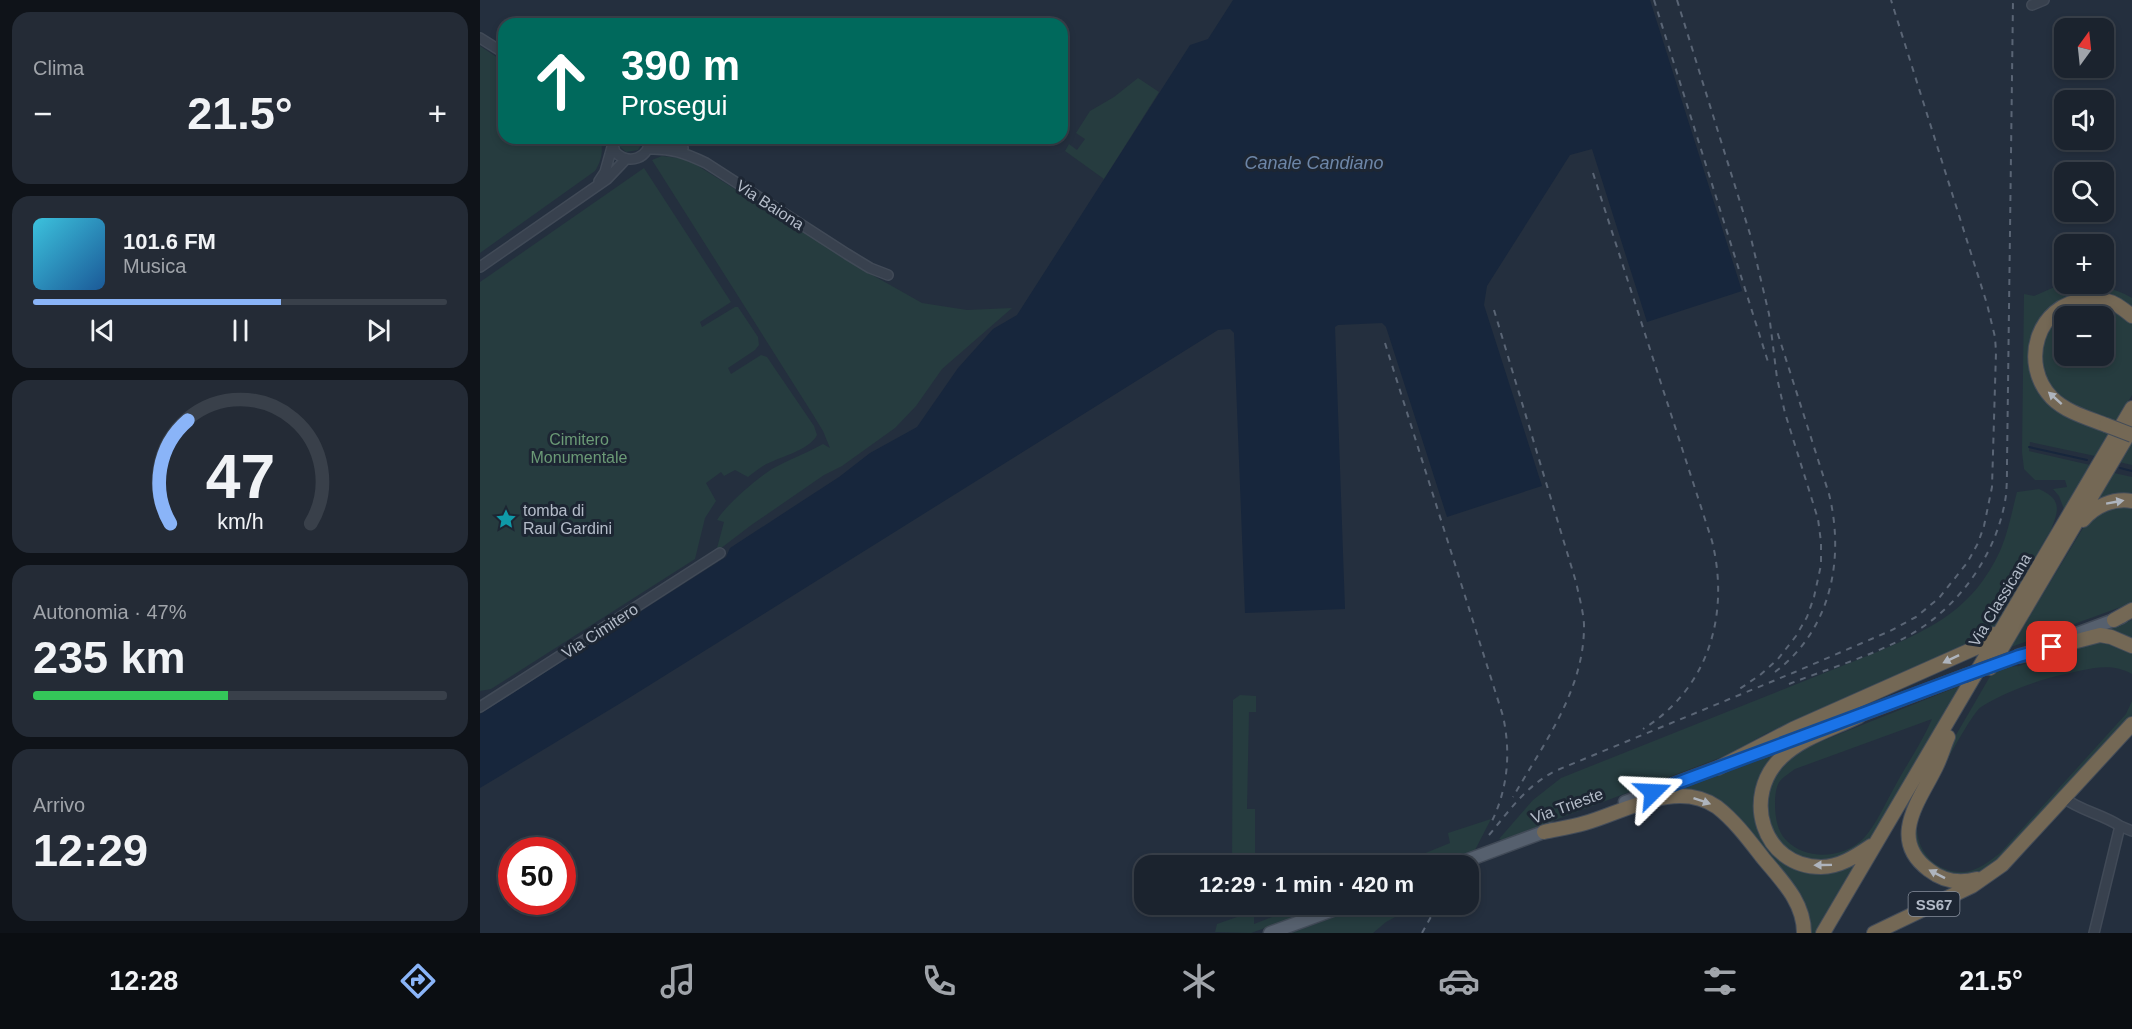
<!DOCTYPE html>
<html lang="it">
<head>
<meta charset="utf-8">
<style>
  body { margin:0; font-family:Helvetica,sans-serif; background:#242b36; color:#f1f3f6; height:100vh; display:flex; flex-direction:column; font-size:22px; white-space:nowrap }
  * { box-sizing:border-box; margin:0 }
  p { font-size:20px; color:#a0a4aa }
  .icon { flex:none; width:33px; height:33px; fill:none; stroke:currentColor; stroke-width:2; stroke-linecap:round; stroke-linejoin:round }
  .map { position:relative; flex:1; overflow:hidden }
  .details { display:flex; flex-direction:column; gap:12px; padding:12px; background:#0f1319; width:480px }
  .details>* { flex:none }
  .banner { position:absolute; left:18px; top:18px; width:570px; height:126px; border-radius:18px; box-shadow:0 3px 9px #0003,0 0 0 2px #39404a; background:#00695c; color:#fff; overflow:hidden }
  .needle { width:39px; rotate:15deg }
  .buttons { position:absolute; left:1574px; top:18px; display:grid; gap:12px }
  .buttons a { display:grid; place-items:center; width:60px; height:60px; border-radius:12px; background:#1b232e; box-shadow:0 3px 9px #0003,0 0 0 2px #39404a; font-size:30px }
  .speed { position:absolute; left:18px; top:837px; display:flex; gap:12px; font-size:30px; font-weight:700; text-align:center }
  .speed>* { display:grid; place-content:center; width:78px; height:78px; border-radius:50%; background:#1b232e; box-shadow:0 3px 9px #0003,0 0 0 2px #39404a; line-height:1 }
  .speed .limit { border:9px solid #d22; background:#fff; color:#111 }
  .pin { position:absolute; display:grid; place-items:center; width:51px; height:51px; color:#fff; margin:-26px; border-radius:12px; box-shadow:0 3px 9px #0006 }
  .me { position:absolute; width:66px; margin:-33px; rotate:69deg; stroke-linejoin:round; filter:drop-shadow(0 0 4px #0008) }
  .turn { display:flex; align-items:center; gap:21px; height:126px; padding:0 24px; font-size:27px }
  .turn .icon { width:78px; height:78px; stroke-width:2.5 }
  .turn b { display:block; font-size:42px; line-height:51px }
  .big { font-size:45px; font-weight:800; line-height:1.1 }
  .details .widget { flex:1; display:flex; flex-direction:column; justify-content:center; gap:9px; min-width:0; padding:0 21px; border-radius:18px; background:#242b36 }
  .details .dial { align-items:center; gap:0 }
  .dial svg { height:156px; overflow:visible; fill:none; stroke:#39404a; stroke-width:7; stroke-linecap:round; text-anchor:middle }
  .dial text { fill:#f1f3f6; stroke:none }
  .song { display:flex; align-items:center; gap:18px }
  .cover { width:72px; height:72px; border-radius:9px; background:linear-gradient(135deg,hsl(190 70% 55%),hsl(210 70% 35%)) }
  .played { height:6px; border-radius:3px; background:linear-gradient(90deg,#8ab4f8 60%,#39404a 60%) }
  .keys { display:flex; justify-content:space-around; direction:ltr }
  .heat { display:flex; justify-content:space-between; align-items:center; font-size:33px; direction:ltr }
  .charge { height:9px; border-radius:4px; background:linear-gradient(90deg,#34c759 47%,#39404a 0) }
  .trip { position:absolute; left:654px; top:855px; width:345px; height:60px; border-radius:18px; background:#1b232e; box-shadow:0 3px 9px #0003,0 0 0 2px #39404a; font-weight:800; line-height:60px; text-align:center }
  .tabs { display:flex; height:96px; justify-content:space-around; align-items:center; background:#0b0e12; color:#a0a4aa }
  .tabs .icon { width:42px; height:42px }
  .tabs .current { color:#8ab4f8 }
  .tabs b { font-size:27px; color:#f1f3f6 }
  main { display:flex; flex:1; min-height:0 }
  .map>svg:first-child { display:block }
</style>
</head>
<body>
<main>
<section class="details">
<div class="widget"><p>Clima</p>
<div class="heat"><a>−</a><b class="big">21.5°</b><a>+</a></div>
</div>
<div class="widget">
<div class="song"><i class="cover"></i><div><b>101.6 FM</b><p>Musica</p></div></div>
<div class="played"></div>
<div class="keys"><svg class="icon" aria-label="previous" viewBox="0 0 24 24"><path d="M18 5L8 12l10 7zM5 5v14"/></svg><svg class="icon" aria-label="pause" viewBox="0 0 24 24"><path d="M8 5v14M16 5v14"/></svg><svg class="icon" aria-label="next" viewBox="0 0 24 24"><path d="M6 5l10 7-10 7zM19 5v14"/></svg></div>
</div>
<div class="widget dial"><svg viewBox="0 0 100 80">
<path d="M14 69A42 42 0 1 1 86 69"/>
<path d="M14 69A42 42 0 0 1 23 16" stroke="#8ab4f8"/>
<text x="50" y="56" font-size="32" font-weight="700">47</text>
<text x="50" y="72" font-size="11">km/h</text>
</svg></div>
<div class="widget"><p>Autonomia · 47%</p><b class="big">235 km</b><div class="charge"></div></div>
<div class="widget"><p>Arrivo</p><b class="big">12:29</b></div>
</section>
<div class="map">
<svg width="1652" height="933" viewBox="0 0 1652 933">
  <rect width="100%" height="100%" fill="#242f3e"/>
  <!-- green -->
  <path fill="#263c3f" fill-rule="evenodd" d="M0 46 24 62V138H121C123 151 122 160 115 171L0 253Z
    M658 78 679 92 624 179 585 151 589 144 597 150 605 139 596 133 610 111 634 97Z
    M138 138H162V143L158 150 146 152 140 147Z
    M182 156 207 159 387 272 442 303 487 310 532 308 462 369 436 406 415 428 362 466 344 475 270 526 236 552 244 522 237 520C246 505 276 479 292 469 308 460 327 453 343 444L350 448 343 431 332 413 172 160Z
    M164 168 251 302 220 322 222 327 255 307H258L278 337 279 345 275 350 248 368 251 374 281 355 287 357 334 426 337 435C329 451 298 457 283 466 278 469 273 473 268 477L255 470 244 476 241 472 226 483 236 501 225 518 215 559 11 689 0 691V282Z
    M1585 284C1607 283 1632 286 1652 298V309L1634 298 1568 312 1554 380 1630 431 1615 456 1550 442 1549 451 1610 465 1585 512 1579 496 1573 489 1587 487 1585 480H1555L1544 469 1542 452 1544 294 1554 296 1577 286 1579 291 1587 288Z
    M1625 303 1652 318V395L1636 422 1593 405 1580 397 1563 377 1559 353 1569 324 1597 304ZM1584 316H1623V356H1584Z
    M1652 440V465L1639 462Z
    M1634 473 1652 477V495L1615 503Z
    M1559 489C1582 499 1579 510 1571 530L1515 626 1495 643 1287 733 1250 754 1022 840 1019 839 1053 800 1081 778 1397 652C1453 628 1493 609 1520 551 1528 533 1532 511 1537 492Z
    M1652 504V603L1531 647 1603 528 1614 513Z
    M1652 620V640L1639 632 1624 630Z
    M1615 640 1634 641 1652 652V674C1629 661 1605 670 1581 675 1558 680 1521 694 1501 707 1490 714 1437 813 1437 827 1437 853 1457 873 1484 872 1497 871 1510 861 1520 853L1646 714 1652 701V716L1524 857 1498 876 1473 878 1446 863 1434 842 1433 817 1444 790 1512 673 1526 667 1539 666Z
    M1487 683 1389 842 1355 860 1338 861 1312 855 1299 844 1285 819 1287 784 1312 753ZM1452 719C1442 743 1426 765 1414 788 1405 804 1396 825 1383 839 1363 858 1327 861 1307 841 1297 832 1295 816 1295 803 1295 796 1296 786 1300 781 1304 776 1310 773 1315 769Z
    M760 695 776 696V712H769L767 809H775V865H752L753 700Z
    M1299 751C1284 767 1265 796 1277 818 1286 834 1304 851 1316 865L1385 855 1338 933H1328L1316 890 1216 793 1197 790Z
    M1011 819 994 852 955 865H916L970 843 968 833Z
    M890 904 937 905 906 922 893 933H811Z
    M822 905H849L771 933 735 932 737 924 774 911V924Z"/>
  <!-- water -->
  <path fill="#17263c" d="M753 0H1170L1262 291 1167 322 1112 149 1090 155 1007 286 1004 305 1062 486 967 517 906 327 902 323 858 325 855 327 865 609 765 613 754 333 750 329 738 330 149 698 0 788V714L246 557 250 548 359 477 390 453 437 427 478 368 513 329 537 315 710 45 728 39Z"/>
  <g fill="none" stroke-linecap="round" stroke-linejoin="round">
    <!-- stream -->
    <path stroke="#17263c" stroke-width="2" d="M1549 447 1607 460
      M1640 468 1652 471"/>
    <!-- minor casing -->
    <g stroke="#414a57" stroke-width="12">
      <path id="minor" d="M1552 5 1564 0
        M0 38 24 53
        M131 138 135 152C149 166 170 158 170 138
        M177 138 191 142 203 148
        M168 149C191 148 205 153 226 163L367 254 390 268 408 275
        M119 181 125 172 132 147
        M0 267 127 179 146 159
        M0 707 240 553
        M1584 798C1601 811 1622 814 1640 826L1614 933
        M1640 826 1652 831"/>
    </g>
    <!-- major casing -->
    <g stroke="#414a57" stroke-width="15">
      <path id="major" d="M1583 639 1642 617
        M1370 719 1484 676
        M1274 754 1326 736
        M1145 802 1247 764
        M972 866 1072 829
        M790 933 869 904"/>
    </g>
    <!-- highway casing -->
    <g stroke="#434c59" stroke-width="16">
      <path id="highway" d="M1626 425C1608 418 1586 412 1572 398 1539 364 1557 304 1605 300 1616 299 1627 299 1637 305 1642 308 1647 312 1652 316
        M1603 520C1615 506 1633 498 1652 501
        M1634 620 1652 610
        M1539 656 1620 635 1631 637 1652 646
        M1510 668 1652 428
        M1379 716C1353 729 1323 737 1302 757 1261 795 1282 867 1341 867 1360 867 1376 856 1391 846
        M1468 737C1464 746 1461 757 1456 767 1440 800 1407 839 1449 870 1463 881 1479 884 1497 879
        M1238 768 1313 729 1502 645 1514 634
        M1064 832C1078 829 1091 827 1105 823 1144 812 1197 779 1237 807 1255 821 1269 840 1283 858 1302 881 1324 902 1324 933
        M1343 933 1652 408
        M1394 933 1492 886 1522 865 1652 724"/>
    </g>
    <!-- minor -->
    <use href="#minor" stroke="#38414e" stroke-width="9"/>
    <!-- major -->
    <use href="#major" stroke="#56606e" stroke-width="12"/>
    <!-- highway -->
    <use href="#highway" stroke="#746855" stroke-width="14"/>
    <!-- rail -->
    <path stroke="#5a6575" stroke-width="2" stroke-dasharray="6 6" stroke-linecap="butt" d="M1174 0 1289 365
      M1197 0 1270 234 1289 314 1297 378 1305 413 1338 519 1341 542V565L1334 597 1327 617 1316 636 1298 659 1280 675 1258 690
      M1113 173 1232 541C1250 614 1229 688 1163 729
      M1014 310 1096 582C1099 596 1103 610 1104 624 1105 689 1064 743 1033 797
      M905 343 1023 716C1031 753 1028 789 1011 823
      M1295 672C1351 630 1365 559 1349 494L1296 328
      M1309 684C1347 669 1392 656 1428 636 1479 608 1518 553 1526 495 1527 484 1527 473 1527 463L1533 0
      M1009 835C1030 810 1046 786 1075 771L1315 672 1410 631 1436 617 1459 598 1487 563 1498 543 1504 526 1512 487 1516 352 1515 337 1507 304 1411 0
      M942 933 958 904"/>
    <!-- major-bridge casing -->
    <g stroke="#414a57" stroke-width="15" stroke-linecap="butt">
      <path id="major-bridge" d="M1484 676 1530 659"/>
    </g>
    <!-- highway-bridge casing -->
    <g stroke="#434c59" stroke-width="16" stroke-linecap="butt">
      <path id="highway-bridge" d="M1626 425 1652 435"/>
    </g>
    <!-- major-bridge -->
    <use href="#major-bridge" stroke="#56606e" stroke-width="12"/>
    <!-- highway-bridge -->
    <use href="#highway-bridge" stroke="#746855" stroke-width="14"/>
  </g>
  <!-- one-way arrows -->
  <defs><path id="oneway-solid" d="M-6-.8H1V-3.2L6.5 0L1 3.2V.8H-6Z" transform="scale(1.5)"/></defs>
  <g fill="#aeb4bd">
    <use href="#oneway-solid" transform="translate(1575 398) rotate(-138)"/>
    <use href="#oneway-solid" transform="translate(1635 502) rotate(-10)"/>
    <use href="#oneway-solid" transform="translate(1471 659) rotate(154)"/>
    <use href="#oneway-solid" transform="translate(1222 801) rotate(19)"/>
    <use href="#oneway-solid" transform="translate(1343 865) rotate(179)"/>
    <use href="#oneway-solid" transform="translate(1457 874) rotate(-153)"/>
  </g>
  <g fill="none" stroke-linecap="round" stroke-linejoin="round">
    <!-- route casing -->
    <g stroke="#114b97" stroke-width="15">
      <path id="route" d="M1173 792 1484 676 1539 656 1572 647"/>
    </g>
    <!-- route -->
    <use href="#route" stroke="#1a73e8" stroke-width="10"/>
  </g>
  <!-- icons -->
  <defs>
    <g id="sight-bare" transform="scale(1.62)"><path d="M0-6L1.8-2.2L6-1.7L2.9 1.2L3.7 5.4L0 3.3L-3.7 5.4L-2.9 1.2L-6-1.7L-1.8-2.2Z" fill="#0f9aa8" stroke="#1d2633" stroke-width="2.5" paint-order="stroke"/></g>
  </defs>
  <g fill-rule="evenodd">
    <use href="#sight-bare" x="26" y="519"/>
  </g>
  <g text-anchor="middle" dominant-baseline="central" stroke-width="6" stroke-linejoin="round" paint-order="stroke">
    <!-- shield labels -->
    <rect fill="#1d2633" stroke="#878f9c" stroke-width="1.5" x="1428.5" y="892" width="51" height="24" rx="4.5"/>
    <g font-size="15" font-weight="bold" fill="#b4bcc9">
      <text x="1454" y="904">SS67</text>
    </g>
    <!-- street labels -->
    <g font-size="16" fill="#b4bcc9" stroke="#1d2633">
      <text transform="translate(290 205) rotate(33)">Via Baiona</text>
      <text transform="translate(1520 600) rotate(-59)">Via Classicana</text>
      <text transform="translate(120 631) rotate(-33)">Via Cimitero</text>
      <text transform="translate(1087 806) rotate(-20)">Via Trieste</text>
    </g>
    <!-- park labels -->
    <g font-size="16" fill="#6b9a76" stroke="#1d2633">
      <text x="99" y="439">Cimitero<tspan x="99" dy="18">Monumentale</tspan></text>
    </g>
    <!-- poi labels -->
    <g font-size="16" fill="#b4bcc9" stroke="#1d2633" text-anchor="start">
      <text x="43" y="510">tomba di<tspan x="43" dy="18">Raul Gardini</tspan></text>
    </g>
    <!-- water labels -->
    <g font-size="18" font-style="italic" fill="#6d86a8" stroke="#1d2633">
      <text x="834" y="163">Canale Candiano</text>
    </g>
  </g>
</svg>
<div class="buttons">
<a><svg class="needle" viewBox="-14 -14 28 28"><path d="M0-13l5 13h-10z" fill="#e53935"/><path d="M0 13l5-13h-10z" fill="#a0a4aa"/></svg></a>
<a><svg class="icon" aria-label="sound" viewBox="0 0 24 24"><path d="M4 9h4l5-4v14l-5-4H4zM17 9q2 3 0 6"/></svg></a>
<a><svg class="icon" aria-label="search" viewBox="0 0 24 24"><circle cx="10" cy="10" r="6"/><path d="M15 15l6 6"/></svg></a>
<a>+</a>
<a>−</a>
</div>
<div class="speed"><div class="limit">50</div></div>
<div class="pin" style="left:1572px;top:647px;background:#d93025"><svg class="icon" aria-label="arrive" viewBox="0 0 24 24"><path d="M6 21V4h12l-3 4 3 4H6"/></svg></div>
<svg class="me" style="left:1173px;top:792px" viewBox="-20 -20 40 40"><path d="M0-17L14 15 0 8-14 15z" fill="#1a73e8" stroke="#fff" stroke-width="4"/></svg>
<div class="trip">12:29 · 1 min · 420 m</div>
<div class="banner">
<div class="turn"><svg class="icon" aria-label="ahead" viewBox="0 0 24 24"><path d="M12 20V5M6 11l6-6 6 6"/></svg><div><b>390 m</b>Prosegui</div></div>
</div>
</div>
</main>
<nav class="tabs">
<b>12:28</b>
<svg class="icon current" aria-label="directions" viewBox="0 0 24 24"><path d="M12 3l9 9-9 9-9-9zM9 14v-3h6M13 9l2 2-2 2"/></svg>
<svg class="icon" aria-label="music" viewBox="0 0 24 24"><path d="M9 18V5l10-2v13"/><circle cx="6" cy="18" r="3"/><circle cx="16" cy="16" r="3"/></svg>
<svg class="icon" aria-label="phone" viewBox="0 0 24 24"><path d="M5 4h4l2 5-3 2q2 4 5 5l2-3 5 2v4C11 20 4 13 5 4z"/></svg>
<svg class="icon" aria-label="climate" viewBox="0 0 24 24"><path d="M12 3v18M4 7l16 10M4 17L20 7"/></svg>
<svg class="icon" aria-label="car" viewBox="0 0 24 24"><path d="M5 17H2v-5l4-1 3-4h7l3 4 3 1v5h-3M9 17h6M6 11h13"/><circle cx="7" cy="17" r="2"/><circle cx="17" cy="17" r="2"/></svg>
<svg class="icon" aria-label="filters" viewBox="0 0 24 24"><path d="M4 7h16M4 17h16"/><circle cx="9" cy="7" r="2"/><circle cx="15" cy="17" r="2"/></svg>
<b>21.5°</b>
</nav>
</body>
</html>
